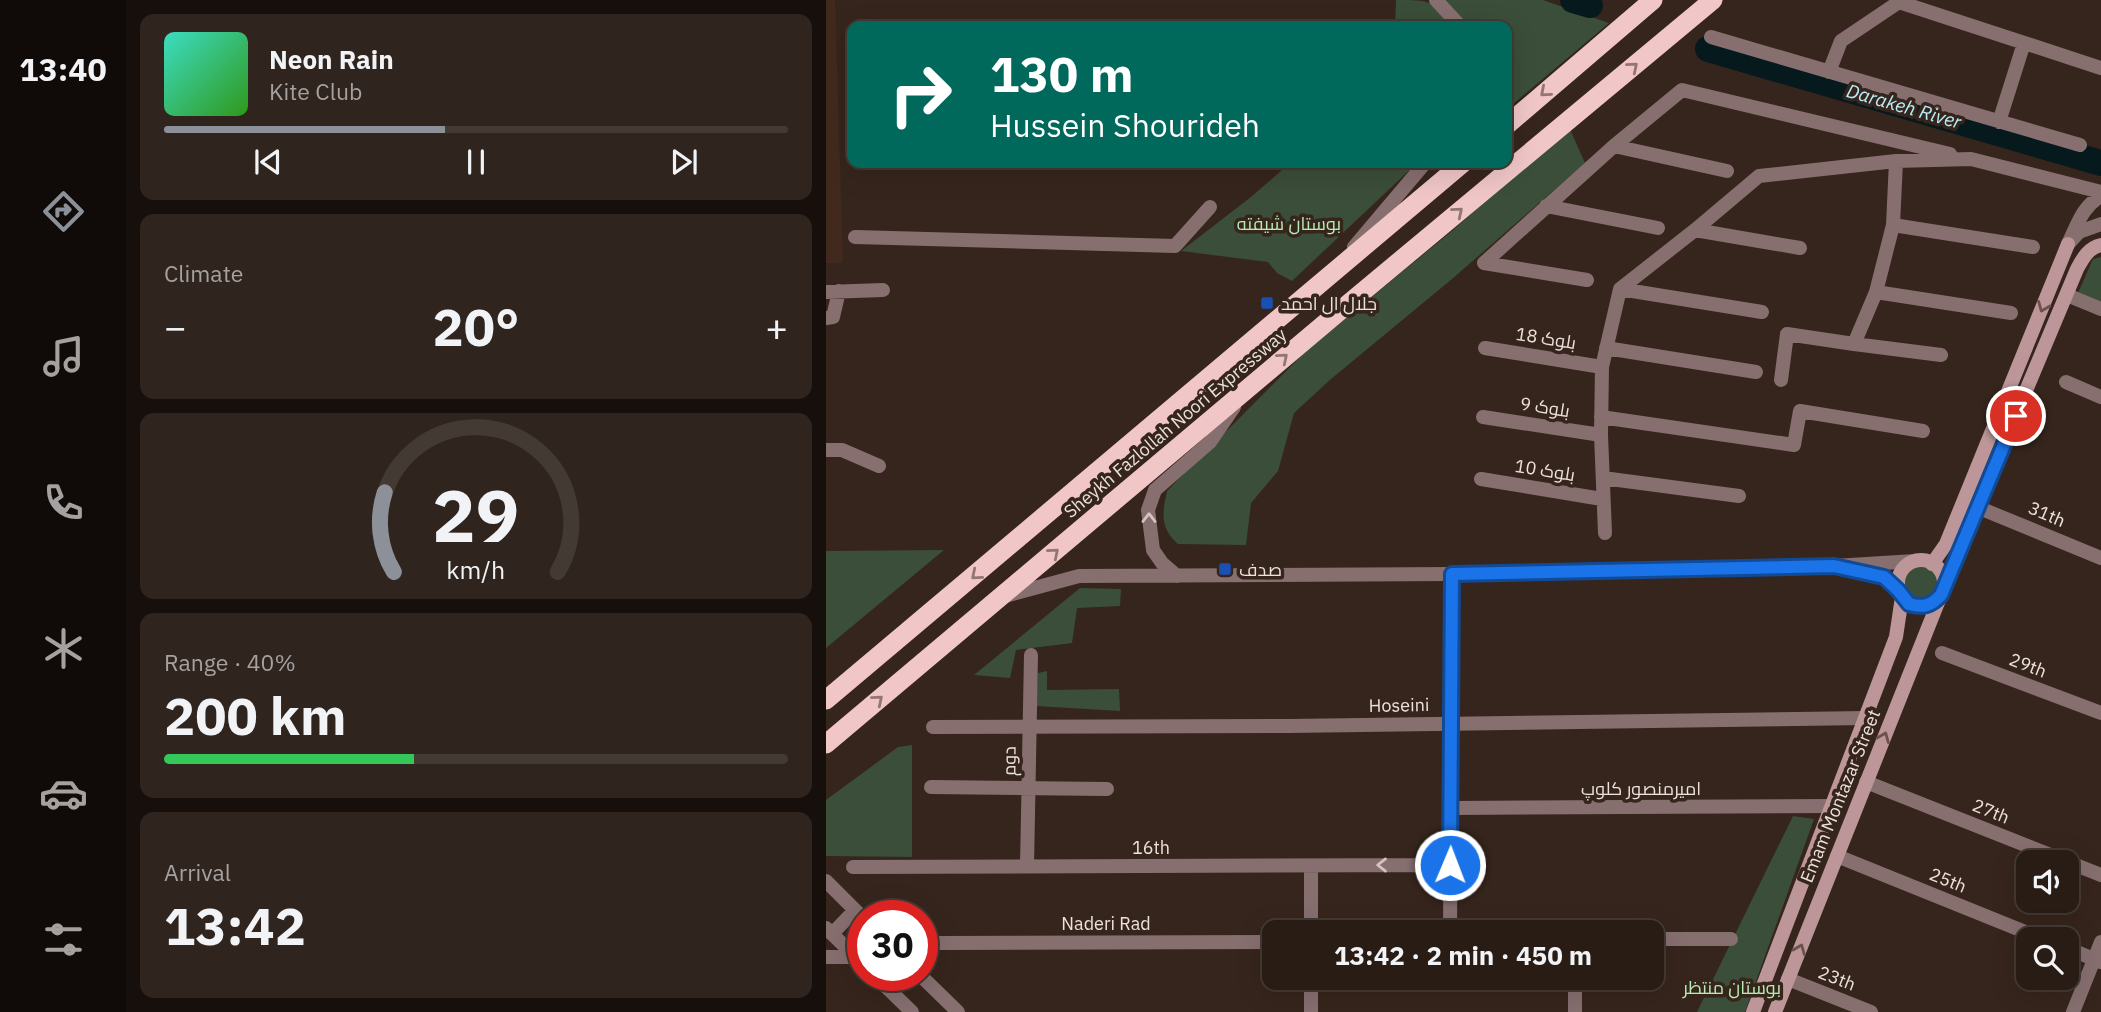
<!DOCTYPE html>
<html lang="en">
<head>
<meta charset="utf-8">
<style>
  body { margin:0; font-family:"IBM Plex Sans",Cairo,sans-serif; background:#30251e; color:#f1f3f6; height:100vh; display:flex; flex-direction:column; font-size:26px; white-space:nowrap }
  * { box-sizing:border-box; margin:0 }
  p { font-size:23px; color:#a5a1a0 }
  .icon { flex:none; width:38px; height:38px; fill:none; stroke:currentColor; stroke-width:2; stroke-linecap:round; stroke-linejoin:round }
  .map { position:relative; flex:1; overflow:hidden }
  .sheet { display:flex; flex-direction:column; gap:14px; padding:14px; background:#160f0c; width:700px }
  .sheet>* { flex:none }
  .hud { position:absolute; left:21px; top:21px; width:665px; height:147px; border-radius:14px; box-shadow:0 7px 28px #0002,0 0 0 2px #443a34; background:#00695c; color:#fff; overflow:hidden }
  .controls { position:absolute; left:1190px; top:850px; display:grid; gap:14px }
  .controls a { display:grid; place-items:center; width:63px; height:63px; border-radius:14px; background:#281c15; box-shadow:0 7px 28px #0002,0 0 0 2px #443a34; font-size:35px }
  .speed { position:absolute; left:21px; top:900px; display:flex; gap:14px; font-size:35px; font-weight:700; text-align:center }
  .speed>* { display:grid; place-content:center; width:91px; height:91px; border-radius:50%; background:#281c15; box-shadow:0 7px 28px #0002,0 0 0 2px #443a34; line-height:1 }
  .speed .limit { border:10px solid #d22; background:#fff; color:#111 }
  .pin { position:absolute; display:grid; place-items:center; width:60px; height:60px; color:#fff; margin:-30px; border:4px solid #fff; border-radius:50%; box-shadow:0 2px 7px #0007 }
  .me { position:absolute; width:77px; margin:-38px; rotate:1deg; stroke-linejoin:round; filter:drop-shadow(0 0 5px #0008) }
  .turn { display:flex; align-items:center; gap:24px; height:147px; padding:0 28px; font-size:32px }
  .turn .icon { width:91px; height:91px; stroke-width:2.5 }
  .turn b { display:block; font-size:49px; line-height:60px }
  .big { font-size:52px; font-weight:700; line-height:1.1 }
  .sheet .tile { flex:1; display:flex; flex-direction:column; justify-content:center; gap:10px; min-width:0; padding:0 24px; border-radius:14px; background:#30251e }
  .sheet .dial { align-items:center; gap:0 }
  .dial svg { height:182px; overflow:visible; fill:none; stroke:#443a34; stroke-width:7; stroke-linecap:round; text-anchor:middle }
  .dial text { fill:#f1f3f6; stroke:none }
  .song { display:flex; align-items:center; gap:21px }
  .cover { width:84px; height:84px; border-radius:10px; background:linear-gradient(135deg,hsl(170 70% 55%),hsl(110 70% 35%)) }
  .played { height:7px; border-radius:4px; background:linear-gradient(90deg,#8c9099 45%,#443a34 45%) }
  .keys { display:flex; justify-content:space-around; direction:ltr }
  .heat { display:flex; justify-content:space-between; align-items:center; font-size:38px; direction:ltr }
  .charge { height:10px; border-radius:5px; background:linear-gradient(90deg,#34c759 40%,#443a34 0) }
  .trip { position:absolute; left:436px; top:920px; width:402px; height:70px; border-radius:14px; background:#281c15; box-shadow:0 7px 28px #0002,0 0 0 2px #443a34; font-weight:700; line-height:70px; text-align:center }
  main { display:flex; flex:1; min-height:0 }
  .menu { display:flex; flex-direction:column; width:126px; justify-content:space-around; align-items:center; background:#100b08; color:#a5a1a0 }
  .menu .icon { width:49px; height:49px }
  .menu .on { color:#8c9099 }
  .menu b { font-size:32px; color:#f1f3f6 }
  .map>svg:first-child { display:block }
</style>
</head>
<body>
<main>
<nav class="menu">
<b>13:40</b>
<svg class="icon on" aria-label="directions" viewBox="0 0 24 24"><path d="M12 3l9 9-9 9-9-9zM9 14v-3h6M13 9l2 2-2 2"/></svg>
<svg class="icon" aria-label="music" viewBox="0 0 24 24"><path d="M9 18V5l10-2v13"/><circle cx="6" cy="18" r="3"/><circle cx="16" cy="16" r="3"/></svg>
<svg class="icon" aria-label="phone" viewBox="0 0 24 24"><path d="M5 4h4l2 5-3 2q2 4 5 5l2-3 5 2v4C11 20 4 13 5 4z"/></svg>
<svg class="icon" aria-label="climate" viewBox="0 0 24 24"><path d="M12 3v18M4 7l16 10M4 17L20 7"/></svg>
<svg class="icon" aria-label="car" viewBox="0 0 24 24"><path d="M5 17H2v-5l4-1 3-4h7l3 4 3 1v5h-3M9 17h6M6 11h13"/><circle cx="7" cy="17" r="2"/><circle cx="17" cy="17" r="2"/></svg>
<svg class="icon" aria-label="filters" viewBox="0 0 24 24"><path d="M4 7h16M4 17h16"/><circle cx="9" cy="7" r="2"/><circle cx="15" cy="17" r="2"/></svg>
</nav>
<section class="sheet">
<div class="tile">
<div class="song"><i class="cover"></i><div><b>Neon Rain</b><p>Kite Club</p></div></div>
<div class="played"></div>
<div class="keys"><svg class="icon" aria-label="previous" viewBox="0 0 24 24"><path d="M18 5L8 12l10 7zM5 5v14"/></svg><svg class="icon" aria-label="pause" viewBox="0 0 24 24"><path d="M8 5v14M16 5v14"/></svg><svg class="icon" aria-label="next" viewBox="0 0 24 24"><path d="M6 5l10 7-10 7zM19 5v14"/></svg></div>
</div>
<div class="tile"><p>Climate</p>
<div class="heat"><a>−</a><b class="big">20°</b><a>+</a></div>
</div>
<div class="tile dial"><svg viewBox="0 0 100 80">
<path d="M14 69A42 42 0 1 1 86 69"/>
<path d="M14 69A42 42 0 0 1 10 34" stroke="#8c9099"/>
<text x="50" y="56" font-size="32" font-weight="700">29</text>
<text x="50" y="72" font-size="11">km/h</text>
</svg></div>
<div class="tile"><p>Range · 40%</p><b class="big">200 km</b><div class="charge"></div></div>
<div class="tile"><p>Arrival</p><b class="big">13:42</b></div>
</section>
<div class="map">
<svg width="1275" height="1012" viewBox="0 0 1275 1012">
  <rect width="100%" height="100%" fill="#36251c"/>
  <!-- built -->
  <path fill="#412a1d" d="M0 0H9L17 263H0Z"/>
  <!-- green -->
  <path fill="#3b4e39" d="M570 0C604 0 606 0 629 26H569Z
    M617 0H717L783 23 681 109V26H638Z
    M743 127 759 163 626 279 505 379 468 413 452 471 425 503 420 545 352 544C334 528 336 514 341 491L481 350 626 231Z
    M464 163H591L466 281 451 273 442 262 355 251 425 197Z
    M1275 257V302L1252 293 1267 259Z
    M118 550 0 648V551Z
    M1077 584a18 18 0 1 1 36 0a18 18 0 1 1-36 0Z
    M254 588 295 589 294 606 251 608 246 643 190 650 184 678 148 675Z
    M221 671V690L293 689 294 711 210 706 212 673Z
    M86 745V857L0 856V800L72 747Z
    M967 816 988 819 919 1012H871Z"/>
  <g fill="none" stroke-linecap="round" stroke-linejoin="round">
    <!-- river -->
    <path stroke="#06191d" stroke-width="26" d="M747 0 764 5
      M882 49 1275 163"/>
    <!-- minor -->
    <path stroke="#876f70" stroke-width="14" d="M885 37 1254 145
      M1003 72 1015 41 1073 2 1275 68
      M1173 122 1198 43
      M788 146 901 171
      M720 206 832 228
      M1067 225 1207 247
      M869 230 974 248
      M29 237 349 246 384 207
      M1243 242C1252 223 1257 206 1275 196
      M761 280 658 263 788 146 856 90 1124 154
      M794 289 936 312
      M0 292 57 290
      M1050 292 1185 313
      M1241 295 1275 309
      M0 318 7 317 13 291
      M1028 344 1115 355
      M659 348 776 367
      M780 348 930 372
      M955 380 961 334 1028 344 1050 292 1067 225 1070 161
      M1240 382 1275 397
      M657 417 775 435
      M775 417 968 445 974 411 1097 431
      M0 450H16L53 466
      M777 478 913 496
      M655 479 776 499
      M1151 507 1275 558
      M779 533 775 435 776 367 794 289 869 230 933 176 1070 161 1145 159 1275 192
      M1116 653 1275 713
      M107 727 463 726 1040 718
      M1040 782 1275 875
      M105 787 281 789
      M625 808 1006 806
      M1011 856 1219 940
      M201 866 205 655
      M485 866V933
      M27 867 624 865
      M0 881 37 918
      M0 928 37 964
      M624 933 626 574
      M6 934 29 910
      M826 939H905
      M113 943 448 942
      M1241 948 1275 962
      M0 957H30
      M48 975 86 1012
      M94 975 132 1012
      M485 978V1012
      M962 979 1045 1012
      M749 1012V978"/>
    <!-- tertiary -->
    <path stroke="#876f70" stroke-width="14" d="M610 0 634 26
      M1242 244 1253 232 1275 224
      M528 247 599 163
      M1023 569 1058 577 1072 590
      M351 576 336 563 327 550 322 510 329 490 384 442 408 407
      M179 596 253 576 626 574 1008 566 1089 561
      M1247 1012 1275 942"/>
    <!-- secondary -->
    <path stroke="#bc9698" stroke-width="14" d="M1072 583a23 23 0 1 1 46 0a23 23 0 1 1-46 0Z
      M1106 564 1120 544 1242 244
      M1118 586 1251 269C1257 258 1262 248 1275 245
      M927 1012 1070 637 1076 597
      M949 1012 1115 595"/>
    <!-- trunk -->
    <path stroke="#f0c6c7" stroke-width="19" d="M681 125 827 0
      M0 700 637 163
      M0 744 522 304 887 0"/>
  </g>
  <!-- one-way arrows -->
  <defs><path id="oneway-chevron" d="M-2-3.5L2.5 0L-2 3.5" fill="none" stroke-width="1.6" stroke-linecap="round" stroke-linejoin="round" transform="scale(1.75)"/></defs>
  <g stroke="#937672">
    <use href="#oneway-chevron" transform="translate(807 67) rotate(-40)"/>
    <use href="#oneway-chevron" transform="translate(719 92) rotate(139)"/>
    <use href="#oneway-chevron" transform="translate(632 212) rotate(-40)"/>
    <use href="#oneway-chevron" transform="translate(457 358) rotate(-40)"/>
    <use href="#oneway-chevron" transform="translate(228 553) rotate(-40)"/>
    <use href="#oneway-chevron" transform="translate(150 575) rotate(140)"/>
    <use href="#oneway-chevron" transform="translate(52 700) rotate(-40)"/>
  </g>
  <g stroke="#6c524e">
    <use href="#oneway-chevron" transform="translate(1217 307) rotate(112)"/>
    <use href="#oneway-chevron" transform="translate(1058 737) rotate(-68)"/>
    <use href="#oneway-chevron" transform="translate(974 949) rotate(-68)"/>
  </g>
  <g stroke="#d4c4c0">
    <use href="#oneway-chevron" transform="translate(323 518) rotate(-90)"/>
    <use href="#oneway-chevron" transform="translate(556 865) rotate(180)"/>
  </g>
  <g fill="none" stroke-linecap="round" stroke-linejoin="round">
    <!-- route casing -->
    <g stroke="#114b97" stroke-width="18">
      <path id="route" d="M624 865 626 574 1008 566 1058 577 1072 590 1083 604C1097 608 1105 606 1115 595L1190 416"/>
    </g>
    <!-- route -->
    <use href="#route" stroke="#1a73e8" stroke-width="12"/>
  </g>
  <!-- markers -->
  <g fill="#1a4fb4" stroke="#36251c" stroke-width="2.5">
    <rect x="434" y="296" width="14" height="14" rx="3.5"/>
    <rect x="392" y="562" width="14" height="14" rx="3.5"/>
  </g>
  <g text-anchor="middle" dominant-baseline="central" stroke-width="7" stroke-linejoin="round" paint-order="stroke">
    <!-- park labels -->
    <g font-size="18" fill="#b7edb2" stroke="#36251c">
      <text x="463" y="223">بوستان شیفته</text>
      <text x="906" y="987">بوستان منتظر</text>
    </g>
    <!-- poi labels -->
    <g font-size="18" fill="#ede1db" stroke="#36251c" text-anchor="start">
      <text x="455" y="303">جلال ال احمد</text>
      <text x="413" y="569">صدف</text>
    </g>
    <!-- street labels -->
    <g font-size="18" fill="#ede1db" stroke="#36251c">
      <text transform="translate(720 338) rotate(9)">بلوک 18</text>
      <text transform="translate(719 407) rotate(9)">بلوک 9</text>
      <text transform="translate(349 423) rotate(-40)">Sheykh Fazlollah Noori Expressway</text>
      <text transform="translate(719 470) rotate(9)">بلوک 10</text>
      <text transform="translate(1221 514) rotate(23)">31th</text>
      <text transform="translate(1202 665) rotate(21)">29th</text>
      <text transform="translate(573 705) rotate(-1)">Hoseini</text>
      <text transform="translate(183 761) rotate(-89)">دوم</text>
      <text x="815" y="788">امیرمنصور کلوپ</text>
      <text transform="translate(1014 796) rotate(-68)">Emam Montazar Street</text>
      <text transform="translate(1165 811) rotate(22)">27th</text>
      <text x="325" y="847">16th</text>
      <text transform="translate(1122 880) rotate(22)">25th</text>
      <text x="280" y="923">Naderi Rad</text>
      <text transform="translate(1011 978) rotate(21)">23th</text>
    </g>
    <!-- water labels -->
    <g font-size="19" font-style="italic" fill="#b7eef9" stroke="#36251c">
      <text transform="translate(1078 106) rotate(16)">Darakeh River</text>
    </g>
  </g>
</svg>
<div class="controls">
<a><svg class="icon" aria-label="sound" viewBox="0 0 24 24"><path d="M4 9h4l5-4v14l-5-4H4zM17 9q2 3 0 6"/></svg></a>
<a><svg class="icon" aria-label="search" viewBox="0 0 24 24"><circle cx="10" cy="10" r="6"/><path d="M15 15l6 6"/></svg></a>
</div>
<div class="speed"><div class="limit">30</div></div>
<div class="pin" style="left:1190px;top:416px;background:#d93025"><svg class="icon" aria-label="arrive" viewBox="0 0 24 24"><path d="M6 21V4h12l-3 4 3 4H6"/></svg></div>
<svg class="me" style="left:624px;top:865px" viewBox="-20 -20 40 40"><circle r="17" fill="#1a73e8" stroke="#fff" stroke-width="3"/><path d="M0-11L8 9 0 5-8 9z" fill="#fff"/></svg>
<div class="trip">13:42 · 2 min · 450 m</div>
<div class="hud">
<div class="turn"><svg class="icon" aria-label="right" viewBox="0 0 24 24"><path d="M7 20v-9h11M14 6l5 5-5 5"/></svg><div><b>130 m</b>Hussein Shourideh</div></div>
</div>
</div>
</main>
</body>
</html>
